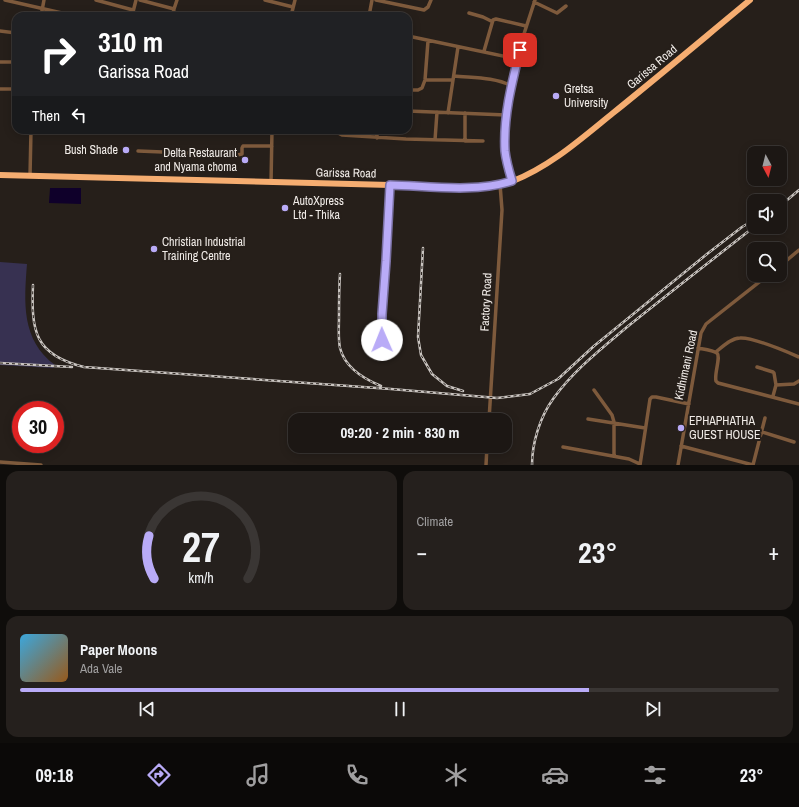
<!DOCTYPE html>
<html lang="en">
<head>
<meta charset="utf-8">
<style>
  body { margin:0; font-family:"Archivo Narrow",sans-serif; background:#25201d; color:#f1f3f6; height:100vh; display:flex; flex-direction:column; font-size:15px; white-space:nowrap }
  * { box-sizing:border-box; margin:0 }
  p { font-size:13px; color:#a09fa0 }
  .icon { flex:none; width:22px; height:22px; fill:none; stroke:currentColor; stroke-width:2; stroke-linecap:round; stroke-linejoin:round }
  .map { position:relative; height:465px; overflow:hidden }
  .sheet { display:flex; flex-direction:column; gap:6px; padding:6px; background:#0f0d0b; flex:1 }
  .sheet>* { flex:none }
  .top-card { position:absolute; left:12px; top:12px; width:400px; height:122px; border-radius:12px; box-shadow:0 2px 10px #0003,0 0 0 1px #3a3634; background:#202124; color:#fff; overflow:hidden }
  .needle { width:26px; rotate:173deg }
  .fabs { position:absolute; left:747px; top:146px; display:grid; gap:8px }
  .fabs a { display:grid; place-items:center; width:40px; height:40px; border-radius:8px; background:#1c1714; box-shadow:0 2px 10px #0003,0 0 0 1px #3a3634; font-size:20px }
  .speed { position:absolute; left:12px; top:401px; display:flex; gap:8px; font-size:20px; font-weight:700; text-align:center }
  .speed>* { display:grid; place-content:center; width:52px; height:52px; border-radius:50%; background:#1c1714; box-shadow:0 2px 10px #0003,0 0 0 1px #3a3634; line-height:1 }
  .speed .limit { border:6px solid #d22; background:#fff; color:#111 }
  .pin { position:absolute; display:grid; place-items:center; width:34px; height:34px; color:#fff; margin:-17px; border-radius:8px; box-shadow:0 2px 6px #0006 }
  .me { position:absolute; width:44px; margin:-22px; rotate:359deg; stroke-linejoin:round; filter:drop-shadow(0 0 3px #0008) }
  .turn { display:flex; align-items:center; gap:14px; height:84px; padding:0 20px; font-size:18px }
  .turn .icon { width:52px; height:52px; stroke-width:2.5 }
  .turn b { display:block; font-size:28px; line-height:34px }
  .then { display:flex; align-items:center; height:38px; padding:0 20px; background:#0003; gap:8px; font-size:15px }
  .big { font-size:30px; font-weight:700; line-height:1.1 }
  .sheet .card { flex:1; display:flex; flex-direction:column; justify-content:center; gap:6px; min-width:0; padding:0 14px; border-radius:12px; background:#25201d }
  .sheet .dial { align-items:center; gap:0 }
  .dial svg { height:104px; overflow:visible; fill:none; stroke:#3a3634; stroke-width:7; stroke-linecap:round; text-anchor:middle }
  .dial text { fill:#f1f3f6; stroke:none }
  .song { display:flex; align-items:center; gap:12px }
  .cover { width:48px; height:48px; border-radius:6px; background:linear-gradient(135deg,hsl(200 70% 55%),hsl(30 70% 35%)) }
  .played { height:4px; border-radius:2px; background:linear-gradient(90deg,#b9abf7 75%,#3a3634 75%) }
  .keys { display:flex; justify-content:space-around; direction:ltr }
  .heat { display:flex; justify-content:space-between; align-items:center; font-size:22px; direction:ltr }
  .sheet .tiles { flex:1; display:grid; gap:6px; grid-template-columns:1fr 1fr }
  .card:last-child { grid-column:span 2 }
  .trip { position:absolute; left:288px; top:413px; width:224px; height:40px; border-radius:12px; background:#1c1714; box-shadow:0 2px 10px #0003,0 0 0 1px #3a3634; font-weight:700; line-height:40px; text-align:center }
  .dock { display:flex; height:64px; justify-content:space-around; align-items:center; background:#0b0908; color:#a09fa0 }
  .dock .icon { width:28px; height:28px }
  .dock .selected { color:#b9abf7 }
  .dock b { font-size:18px; color:#f1f3f6 }
  .map>svg:first-child { display:block }
</style>
</head>
<body>
<div class="map">
<svg width="799" height="465" viewBox="0 0 799 465">
  <rect width="100%" height="100%" fill="#261f1a"/>
  <!-- green -->
  <path fill="#373151" d="M0 262 27 264C24 302 21 340 55 365L53 368 0 365Z"/>
  <!-- water -->
  <path fill="#0f002a" d="M50 188H81V204L49 203Z"/>
  <g fill="none" stroke-linecap="round" stroke-linejoin="round">
    <!-- street -->
    <path stroke="#7e5a3c" stroke-width="3.5" d="M5 0 75 16
      M96 0 133 10
      M140 0 174 9 173 16
      M265 0 293 7
      M376 0 424 10 428 7 431 0
      M534 2 557 13 566 6
      M174 9 177 0
      M469 13 483 17 491 21
      M309 14 317 16
      M41 16 44 0
      M132 16 136 0
      M291 16 295 0
      M369 16 372 0
      M0 31 16 33
      M408 36 517 59
      M484 51 493 20 496 19 526 26
      M0 62H16
      M454 76C473 78 494 77 512 86
      M425 80H453
      M0 89H16
      M408 90H418L422 88 425 80 428 41
      M408 111 506 115
      M448 113 458 47
      M339 130 340 134 342 135 406 139 483 141
      M377 138V130
      M435 140 437 112
      M465 141V113
      M138 151 237 155 242 154V148L243 146H272
      M30 176 31 130
      M512 181 505 152 506 115 522 40 535 0
      M271 183 272 130
      M780 266 799 250
      M382 340 381 314 386 261 390 185
      M698 348C703 349 713 350 717 353 721 357 714 374 716 381L718 383 799 404
      M716 352C722 347 731 338 740 338 753 337 785 351 799 357
      M757 367 773 372 774 373 776 385 773 396
      M776 385 794 384 799 381
      M594 390 612 415 614 422V456
      M588 419 645 428
      M489 420 502 210 500 184
      M762 432 794 442
      M681 446 753 465
      M563 447 629 459 640 464
      M0 462 41 465
      M486 465 487 446
      M640 465 650 399 652 397H656L689 404
      M678 465 701 333 706 324 768 275
      M753 465 765 418"/>
    <!-- highway -->
    <path stroke="#f5ad71" stroke-width="6" d="M0 175 468 187C483 187 498 186 513 181 551 166 582 138 613 113 659 76 704 38 750 0"/>
    <!-- rail casing -->
    <g stroke="#cac5c1" stroke-width="2.5">
      <path id="rail" d="M780 206 799 190
        M423 248 418 337 421 355 432 374 447 386 463 391
        M340 274C339 288 339 303 339 317 339 327 338 338 340 348 345 368 364 379 381 386
        M33 285C31 332 35 355 84 367L391 389 497 398 530 394 558 379 594 346 707 254 742 227 754 220
        M0 363 72 367
        M532 465C532 443 540 417 553 399 573 371 601 349 627 327 669 293 712 260 754 227"/>
    </g>
    <!-- rail -->
    <use href="#rail" stroke="#261f1a" stroke-width="1" stroke-dasharray="3" stroke-linecap="butt"/>
  </g>
  <g fill="none" stroke-linecap="round" stroke-linejoin="round">
    <!-- route casing -->
    <g stroke="#786fa1" stroke-width="10">
      <path id="route" d="M382 340V314L386 261 390 185C429 186 474 193 512 181 509 171 506 161 505 151 503 117 512 82 520 50"/>
    </g>
    <!-- route -->
    <use href="#route" stroke="#b9abf7" stroke-width="7"/>
  </g>
  <!-- markers -->
  <g fill="#b9abf7" stroke="#261f1a" stroke-width="1.5">
    <circle cx="556" cy="96" r="4"/>
    <circle cx="126" cy="150" r="4"/>
    <circle cx="245" cy="160" r="4"/>
    <circle cx="285" cy="208" r="4"/>
    <circle cx="154" cy="249" r="4"/>
    <circle cx="681" cy="428" r="4"/>
  </g>
  <g text-anchor="middle" dominant-baseline="central" stroke-width="4" stroke-linejoin="round" paint-order="stroke">
    <!-- street labels -->
    <g font-size="12" fill="#f1ece8" stroke="#261f1a">
      <text transform="translate(652 67) rotate(-40)">Garissa Road</text>
      <text transform="translate(346 173) rotate(1)">Garissa Road</text>
      <text transform="translate(486 302) rotate(-87)">Factory Road</text>
      <text transform="translate(686 365) rotate(-78)">Kidhimani Road</text>
    </g>
    <!-- poi labels -->
    <g font-size="12" fill="#f1ece8" stroke="#261f1a" text-anchor="start">
      <text x="564" y="89">Gretsa<tspan x="564" dy="14">University</tspan></text>
      <text x="118" y="150" text-anchor="end">Bush Shade</text>
      <text x="237" y="153" text-anchor="end">Delta Restaurant<tspan x="237" dy="14">and Nyama choma</tspan></text>
      <text x="293" y="201">AutoXpress<tspan x="293" dy="14">Ltd - Thika</tspan></text>
      <text x="162" y="242">Christian Industrial<tspan x="162" dy="14">Training Centre</tspan></text>
      <text x="689" y="421">EPHAPHATHA<tspan x="689" dy="14">GUEST HOUSE</tspan></text>
    </g>
  </g>
</svg>
<div class="fabs">
<a><svg class="needle" viewBox="-14 -14 28 28"><path d="M0-13l5 13h-10z" fill="#e53935"/><path d="M0 13l5-13h-10z" fill="#a09fa0"/></svg></a>
<a><svg class="icon" aria-label="sound" viewBox="0 0 24 24"><path d="M4 9h4l5-4v14l-5-4H4zM17 9q2 3 0 6"/></svg></a>
<a><svg class="icon" aria-label="search" viewBox="0 0 24 24"><circle cx="10" cy="10" r="6"/><path d="M15 15l6 6"/></svg></a>
</div>
<div class="speed"><div class="limit">30</div></div>
<div class="pin" style="left:520px;top:50px;background:#d93025"><svg class="icon" aria-label="arrive" viewBox="0 0 24 24"><path d="M6 21V4h12l-3 4 3 4H6"/></svg></div>
<svg class="me" style="left:382px;top:340px" viewBox="-20 -20 40 40"><circle r="19" fill="#fff"/><path d="M0-13L10 11 0 6-10 11z" fill="#b9abf7"/></svg>
<div class="trip">09:20 · 2 min · 830 m</div>
<div class="top-card">
<div class="turn"><svg class="icon" aria-label="right" viewBox="0 0 24 24"><path d="M7 20v-9h11M14 6l5 5-5 5"/></svg><div><b>310 m</b>Garissa Road</div></div>
<div class="then">Then<svg class="icon" aria-label="left" viewBox="0 0 24 24"><path d="M17 20v-9H6M10 6l-5 5 5 5"/></svg></div>
</div>
</div>
<section class="sheet">
<div class="tiles">
<div class="card dial"><svg viewBox="0 0 100 80">
<path d="M14 69A42 42 0 1 1 86 69"/>
<path d="M14 69A42 42 0 0 1 10 36" stroke="#b9abf7"/>
<text x="50" y="56" font-size="32" font-weight="700">27</text>
<text x="50" y="72" font-size="11">km/h</text>
</svg></div>
<div class="card"><p>Climate</p>
<div class="heat"><a>−</a><b class="big">23°</b><a>+</a></div>
</div>
<div class="card">
<div class="song"><i class="cover"></i><div><b>Paper Moons</b><p>Ada Vale</p></div></div>
<div class="played"></div>
<div class="keys"><svg class="icon" aria-label="previous" viewBox="0 0 24 24"><path d="M18 5L8 12l10 7zM5 5v14"/></svg><svg class="icon" aria-label="pause" viewBox="0 0 24 24"><path d="M8 5v14M16 5v14"/></svg><svg class="icon" aria-label="next" viewBox="0 0 24 24"><path d="M6 5l10 7-10 7zM19 5v14"/></svg></div>
</div>
</div>
</section>
<nav class="dock">
<b>09:18</b>
<svg class="icon selected" aria-label="directions" viewBox="0 0 24 24"><path d="M12 3l9 9-9 9-9-9zM9 14v-3h6M13 9l2 2-2 2"/></svg>
<svg class="icon" aria-label="music" viewBox="0 0 24 24"><path d="M9 18V5l10-2v13"/><circle cx="6" cy="18" r="3"/><circle cx="16" cy="16" r="3"/></svg>
<svg class="icon" aria-label="phone" viewBox="0 0 24 24"><path d="M5 4h4l2 5-3 2q2 4 5 5l2-3 5 2v4C11 20 4 13 5 4z"/></svg>
<svg class="icon" aria-label="climate" viewBox="0 0 24 24"><path d="M12 3v18M4 7l16 10M4 17L20 7"/></svg>
<svg class="icon" aria-label="car" viewBox="0 0 24 24"><path d="M5 17H2v-5l4-1 3-4h7l3 4 3 1v5h-3M9 17h6M6 11h13"/><circle cx="7" cy="17" r="2"/><circle cx="17" cy="17" r="2"/></svg>
<svg class="icon" aria-label="filters" viewBox="0 0 24 24"><path d="M4 7h16M4 17h16"/><circle cx="9" cy="7" r="2"/><circle cx="15" cy="17" r="2"/></svg>
<b>23°</b>
</nav>
</body>
</html>
